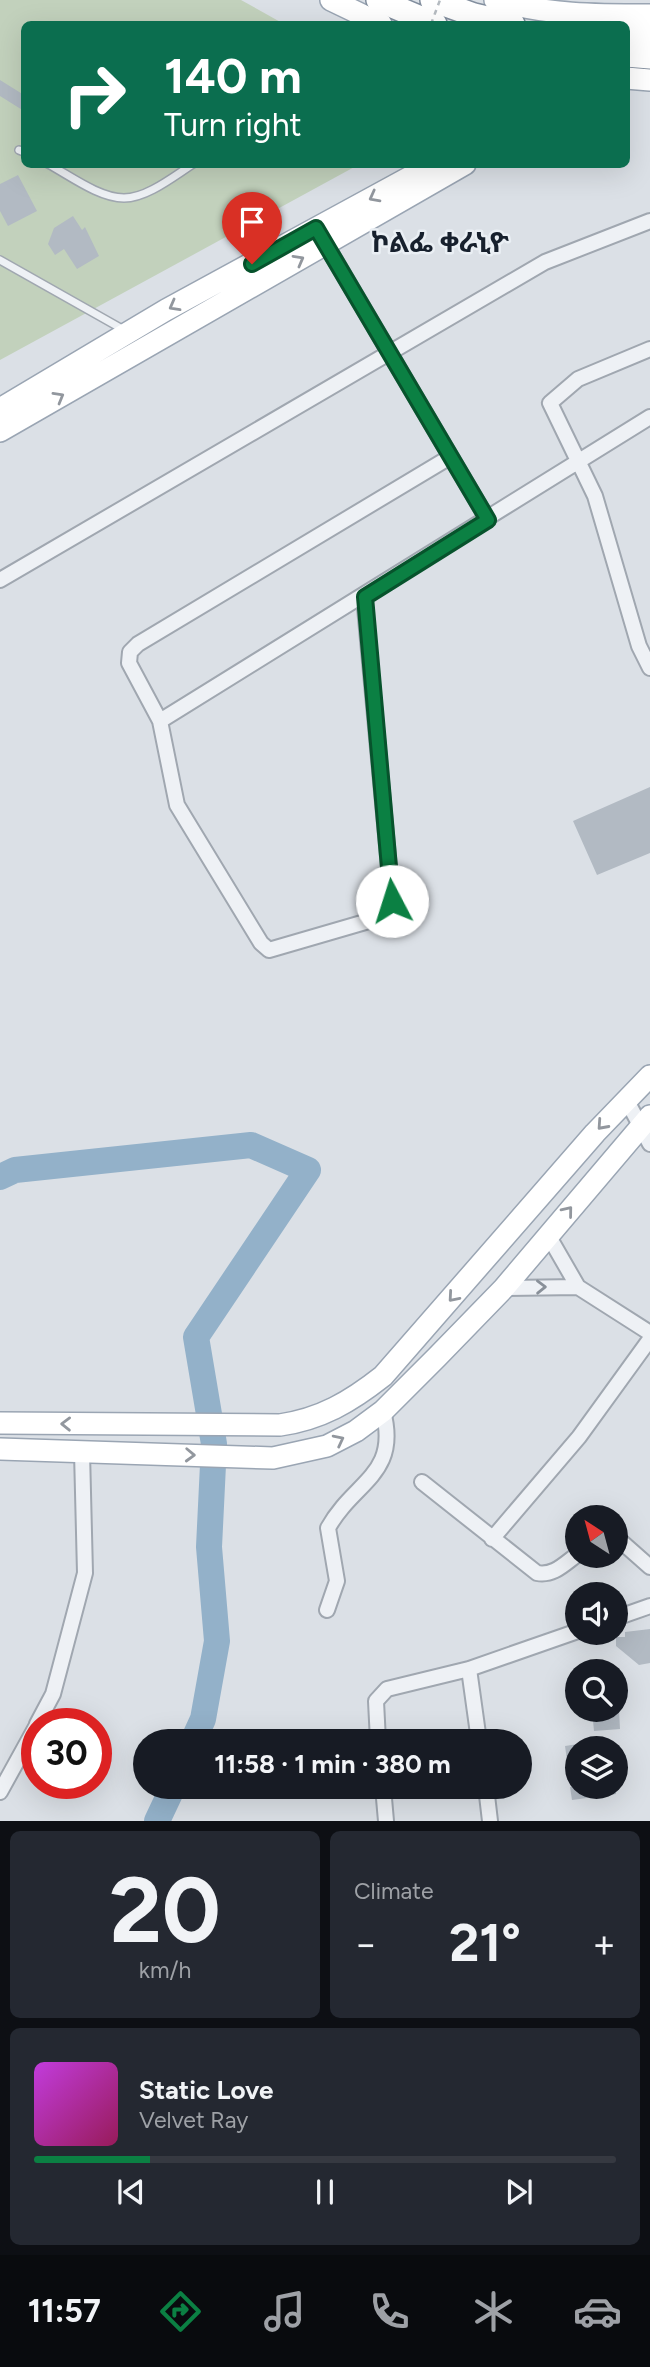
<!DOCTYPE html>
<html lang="en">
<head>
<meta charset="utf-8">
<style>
  body { margin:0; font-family:Figtree,"Noto Sans Ethiopic",sans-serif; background:#242831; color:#f1f3f6; height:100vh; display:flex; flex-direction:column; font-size:26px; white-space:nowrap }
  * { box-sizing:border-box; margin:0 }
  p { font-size:23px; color:#9ea1a6 }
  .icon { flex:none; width:38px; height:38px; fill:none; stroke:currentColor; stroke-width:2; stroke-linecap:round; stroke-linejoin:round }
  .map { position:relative; height:1821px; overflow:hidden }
  .details { display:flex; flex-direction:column; gap:10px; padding:10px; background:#0d0f14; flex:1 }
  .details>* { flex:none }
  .banner { position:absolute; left:21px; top:21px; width:609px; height:147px; border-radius:10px; box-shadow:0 7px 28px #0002; background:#0b6e4f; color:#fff; overflow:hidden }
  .needle { width:46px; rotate:324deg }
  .tools { position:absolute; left:565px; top:1505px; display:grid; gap:14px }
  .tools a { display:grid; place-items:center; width:63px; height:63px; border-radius:50%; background:#171b24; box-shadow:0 7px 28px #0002; font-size:35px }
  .speed { position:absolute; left:21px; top:1708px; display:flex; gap:14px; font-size:35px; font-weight:700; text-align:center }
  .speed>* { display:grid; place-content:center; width:91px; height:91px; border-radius:50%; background:#171b24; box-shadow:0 7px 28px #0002; line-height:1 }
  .speed .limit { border:10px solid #d22; background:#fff; color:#111 }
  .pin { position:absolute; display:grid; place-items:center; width:60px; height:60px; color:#fff; margin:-72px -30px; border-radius:50% 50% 50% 0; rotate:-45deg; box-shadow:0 0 7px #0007 }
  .pin .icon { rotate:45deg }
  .me { position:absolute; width:77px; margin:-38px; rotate:355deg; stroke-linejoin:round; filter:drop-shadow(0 0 5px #0008) }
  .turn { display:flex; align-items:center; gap:24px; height:147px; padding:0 28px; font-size:32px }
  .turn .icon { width:91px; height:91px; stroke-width:2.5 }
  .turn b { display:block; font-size:49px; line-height:60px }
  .big { font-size:52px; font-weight:700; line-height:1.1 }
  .details .tile { flex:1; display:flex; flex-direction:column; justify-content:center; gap:10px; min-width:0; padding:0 24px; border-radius:10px; background:#242831 }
  .details .dial { align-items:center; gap:0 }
  .dial b { font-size:91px; line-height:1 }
  .song { display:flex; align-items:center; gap:21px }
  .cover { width:84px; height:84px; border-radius:10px; background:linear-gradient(135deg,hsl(290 70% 55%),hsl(330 70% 35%)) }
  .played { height:7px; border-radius:4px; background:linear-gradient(90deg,#0b8043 20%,#363941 20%) }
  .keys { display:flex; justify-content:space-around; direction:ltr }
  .heat { display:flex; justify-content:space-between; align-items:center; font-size:38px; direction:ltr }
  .details .tiles { flex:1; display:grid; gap:10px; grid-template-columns:1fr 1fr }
  .tile:last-child { grid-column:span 2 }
  .trip { position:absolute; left:133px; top:1729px; width:399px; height:70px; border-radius:35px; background:#171b24; box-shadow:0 7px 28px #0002; font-weight:700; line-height:70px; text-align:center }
  .tabs { display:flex; height:112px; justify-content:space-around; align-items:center; background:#090b0e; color:#9ea1a6 }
  .tabs .icon { width:49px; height:49px }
  .tabs .current { color:#0b8043 }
  .tabs b { font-size:32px; color:#f1f3f6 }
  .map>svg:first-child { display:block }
</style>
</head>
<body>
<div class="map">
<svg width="650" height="1821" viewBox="0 0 650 1821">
  <rect width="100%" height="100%" fill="#dbe0e6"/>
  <!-- green -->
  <path fill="#c2d1bc" d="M0 0H241L284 24H24V164L358 165 0 360Z"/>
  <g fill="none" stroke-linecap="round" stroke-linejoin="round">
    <!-- river -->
    <path stroke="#93b1c9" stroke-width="26" d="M0 1177 15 1170 251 1145 308 1170 196 1337 214 1444 209 1547 217 1641 203 1719 193 1741
      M157 1821 173 1787"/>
  </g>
  <!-- building -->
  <path fill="#b2bac3" d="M0 80 24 95V111L0 96Z
    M18 175 37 211 8 226 0 211V184Z
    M73 216 82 230 85 227 99 256 77 269 64 249 55 255 48 244 54 228Z
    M650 787V853L597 875 573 821Z
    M650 1629V1663L639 1665 616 1646V1637H625V1632Z
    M592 1710H619L620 1729 594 1731Z
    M578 1744V1781H570L565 1746Z
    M570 1787H616V1794L572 1800Z"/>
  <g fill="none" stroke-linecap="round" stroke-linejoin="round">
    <!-- service casing -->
    <g stroke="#a0a7b0" stroke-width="10">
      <path id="service" d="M19 150 24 152
        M48 164C69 175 99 198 124 198 147 198 174 176 193 164
        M0 260 124 330"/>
    </g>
    <!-- minor casing -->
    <g stroke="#a0a7b0" stroke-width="18">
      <path id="minor" d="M322 238 488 520
        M650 349 578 379 550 403 595 496 639 646 650 668
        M0 580 545 262 650 221
        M364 597 392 900 379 918 269 950 261 943 177 805 160 721 129 663 130 652 138 644 450 457
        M160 721 650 417
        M626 1099 650 1144
        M548 1235 578 1287 650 1333
        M504 1288 578 1287
        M422 1482 537 1573C554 1576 564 1564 578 1554
        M616 1537 650 1567
        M492 1539 579 1437 650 1339
        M327 1610 337 1581 328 1528C354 1481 400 1475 383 1411
        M616 1618 650 1606
        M469 1669 479 1741
        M37 1724 53 1694 85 1573 82 1452
        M378 1741 376 1701 387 1689 469 1669 578 1631
        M383 1787 386 1821
        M486 1787 490 1821
        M0 1792 37 1725"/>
    </g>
    <!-- primary casing -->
    <g stroke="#9aa5b3" stroke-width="24">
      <path id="primary" d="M331 0 381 24
        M495 0C546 15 597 15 650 15
        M626 78 650 80
        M0 409 166 310 434 164
        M0 431 465 164
        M0 1423 280 1425C321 1419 350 1402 383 1376L595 1133 650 1076
        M0 1449 273 1458 327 1446 356 1431 383 1411 437 1357 504 1288 650 1116"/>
    </g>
    <!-- trunk casing -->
    <g stroke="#828e9e" stroke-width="26">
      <path id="trunk" d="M378 0 435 24
        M432 0 474 15 513 24
        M626 36H650
        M626 55 650 57"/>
    </g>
    <!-- service -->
    <use href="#service" stroke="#eef1f5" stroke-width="7"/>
    <!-- minor -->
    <use href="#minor" stroke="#eef1f5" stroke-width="14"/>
    <!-- primary -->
    <use href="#primary" stroke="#fff" stroke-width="21"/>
    <!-- trunk -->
    <use href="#trunk" stroke="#fff" stroke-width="23"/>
    <!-- path-bridge -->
    <path stroke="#b5bbc1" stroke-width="2.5" stroke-dasharray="5 5" stroke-linecap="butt" d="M431 24 440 0"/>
  </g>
  <!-- one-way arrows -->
  <defs><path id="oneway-chevron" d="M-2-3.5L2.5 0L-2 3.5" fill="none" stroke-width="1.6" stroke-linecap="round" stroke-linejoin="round" transform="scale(1.75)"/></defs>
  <g stroke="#92979e">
    <use href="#oneway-chevron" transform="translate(374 197) rotate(152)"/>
    <use href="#oneway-chevron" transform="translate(299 260) rotate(-29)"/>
    <use href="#oneway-chevron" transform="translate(174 306) rotate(151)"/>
    <use href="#oneway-chevron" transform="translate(59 397) rotate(-30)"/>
    <use href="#oneway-chevron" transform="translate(602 1125) rotate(132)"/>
    <use href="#oneway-chevron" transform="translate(568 1211) rotate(-51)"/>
    <use href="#oneway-chevron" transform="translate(453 1297) rotate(131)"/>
    <use href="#oneway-chevron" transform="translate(66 1424) rotate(-179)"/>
    <use href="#oneway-chevron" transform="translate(339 1440) rotate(-27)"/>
    <use href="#oneway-chevron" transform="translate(190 1455) rotate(2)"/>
  </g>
  <use stroke="#899099" href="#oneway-chevron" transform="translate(541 1287) rotate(-1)"/>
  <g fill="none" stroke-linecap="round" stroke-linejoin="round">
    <!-- route casing -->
    <g stroke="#07532c" stroke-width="18">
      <path id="route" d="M252 264 316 228 488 520 365 597 392 901"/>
    </g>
    <!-- route -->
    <use href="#route" stroke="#0b8043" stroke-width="12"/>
  </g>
  <g text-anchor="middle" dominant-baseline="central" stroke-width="5" stroke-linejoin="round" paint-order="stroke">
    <!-- district labels -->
    <g font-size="28" font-weight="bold" fill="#17202d" stroke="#eaeff4">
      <text x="440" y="242">ኮልፌ ቀራኒዮ</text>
    </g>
  </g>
</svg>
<div class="tools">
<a><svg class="needle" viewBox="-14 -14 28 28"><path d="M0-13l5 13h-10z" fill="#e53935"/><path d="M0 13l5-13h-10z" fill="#9ea1a6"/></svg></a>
<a><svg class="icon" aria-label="sound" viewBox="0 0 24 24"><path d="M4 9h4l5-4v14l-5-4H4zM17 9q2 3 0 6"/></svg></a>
<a><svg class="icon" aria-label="search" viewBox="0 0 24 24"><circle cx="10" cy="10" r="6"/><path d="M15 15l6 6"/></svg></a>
<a><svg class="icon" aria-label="layers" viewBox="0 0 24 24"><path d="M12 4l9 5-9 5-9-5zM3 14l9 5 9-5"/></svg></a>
</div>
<div class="speed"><div class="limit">30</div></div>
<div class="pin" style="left:252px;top:264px;background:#d93025"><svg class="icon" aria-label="arrive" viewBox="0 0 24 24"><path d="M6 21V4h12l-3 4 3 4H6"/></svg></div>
<svg class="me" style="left:392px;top:901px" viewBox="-20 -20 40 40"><circle r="19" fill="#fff"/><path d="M0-13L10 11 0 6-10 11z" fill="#0b8043"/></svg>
<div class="trip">11:58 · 1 min · 380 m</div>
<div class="banner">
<div class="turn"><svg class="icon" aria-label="right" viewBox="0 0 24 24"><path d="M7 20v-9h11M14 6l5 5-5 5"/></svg><div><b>140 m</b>Turn right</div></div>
</div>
</div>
<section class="details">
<div class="tiles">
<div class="tile dial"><b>20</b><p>km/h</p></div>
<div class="tile"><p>Climate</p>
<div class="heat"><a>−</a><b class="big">21°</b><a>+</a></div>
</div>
<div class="tile">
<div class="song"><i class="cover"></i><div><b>Static Love</b><p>Velvet Ray</p></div></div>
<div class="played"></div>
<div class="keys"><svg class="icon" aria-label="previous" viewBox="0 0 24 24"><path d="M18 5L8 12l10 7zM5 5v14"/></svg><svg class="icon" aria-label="pause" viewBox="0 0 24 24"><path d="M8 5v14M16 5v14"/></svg><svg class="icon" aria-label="next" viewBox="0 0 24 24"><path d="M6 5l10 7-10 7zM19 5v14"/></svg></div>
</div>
</div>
</section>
<nav class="tabs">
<b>11:57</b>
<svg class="icon current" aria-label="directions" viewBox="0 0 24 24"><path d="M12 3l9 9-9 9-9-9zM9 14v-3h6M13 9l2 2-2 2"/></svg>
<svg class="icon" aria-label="music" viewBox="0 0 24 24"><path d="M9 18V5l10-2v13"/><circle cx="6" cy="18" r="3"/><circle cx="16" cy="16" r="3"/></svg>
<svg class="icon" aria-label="phone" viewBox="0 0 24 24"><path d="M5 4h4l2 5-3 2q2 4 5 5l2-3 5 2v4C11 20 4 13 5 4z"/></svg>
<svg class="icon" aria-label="climate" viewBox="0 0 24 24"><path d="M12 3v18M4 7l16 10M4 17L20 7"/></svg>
<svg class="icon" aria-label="car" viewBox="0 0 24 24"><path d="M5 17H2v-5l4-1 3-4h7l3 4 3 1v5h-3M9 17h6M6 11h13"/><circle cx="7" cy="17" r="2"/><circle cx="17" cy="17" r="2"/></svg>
</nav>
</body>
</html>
